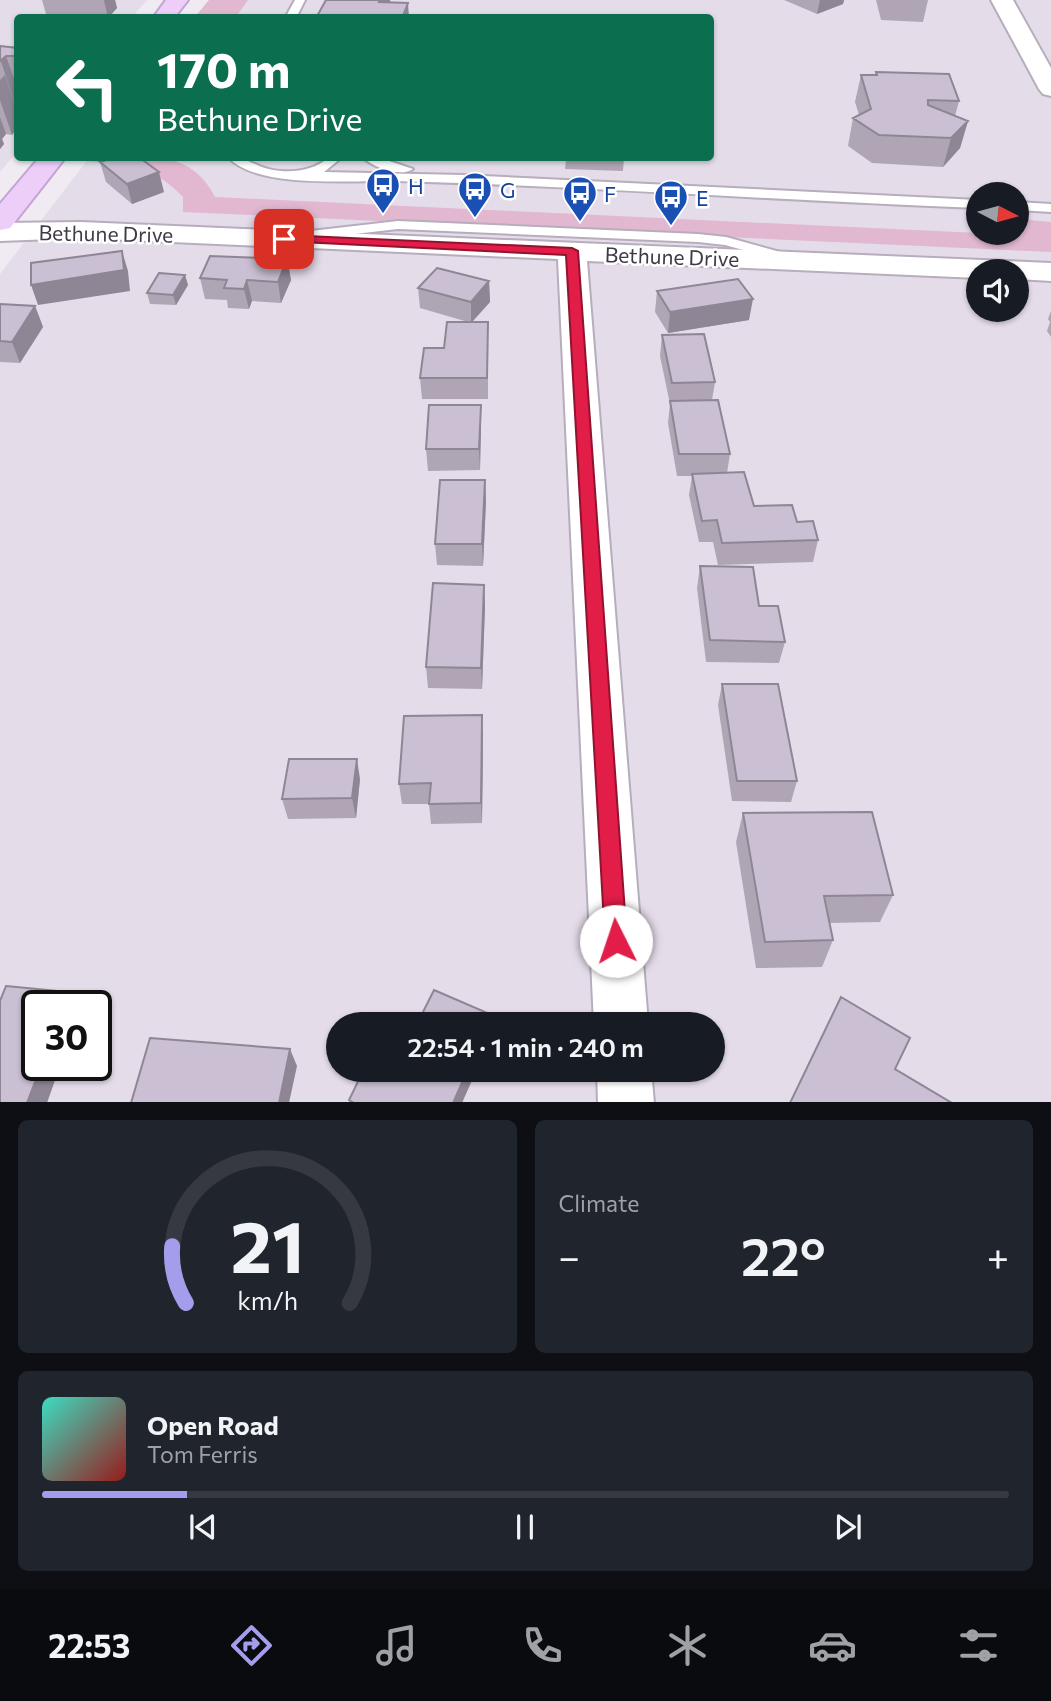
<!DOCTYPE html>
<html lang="en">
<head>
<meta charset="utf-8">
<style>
  body { margin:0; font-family:Commissioner,sans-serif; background:#20242c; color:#f1f3f6; height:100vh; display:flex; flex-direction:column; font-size:26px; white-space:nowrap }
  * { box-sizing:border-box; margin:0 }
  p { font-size:23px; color:#9ea1a6 }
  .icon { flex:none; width:38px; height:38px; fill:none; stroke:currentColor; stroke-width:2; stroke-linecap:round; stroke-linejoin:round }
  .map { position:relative; height:1102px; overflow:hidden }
  .panel { display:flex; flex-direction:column; gap:18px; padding:18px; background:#0d0f14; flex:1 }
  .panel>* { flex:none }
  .top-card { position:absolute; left:14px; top:14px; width:700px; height:147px; border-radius:7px; box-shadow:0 2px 5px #0004; background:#0b6e4f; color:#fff; overflow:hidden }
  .needle { width:46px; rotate:96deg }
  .tools { position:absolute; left:966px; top:182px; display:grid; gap:14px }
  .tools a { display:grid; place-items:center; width:63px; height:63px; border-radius:50%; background:#171b24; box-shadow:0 2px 5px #0004; font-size:35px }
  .speed { position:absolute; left:21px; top:990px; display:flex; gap:14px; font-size:35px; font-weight:700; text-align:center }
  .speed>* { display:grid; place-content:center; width:91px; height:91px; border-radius:50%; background:#171b24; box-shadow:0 2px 5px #0004; line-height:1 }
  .speed .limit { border:4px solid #111; border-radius:10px; background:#fff; color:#111 }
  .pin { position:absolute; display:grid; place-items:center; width:60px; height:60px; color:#fff; margin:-30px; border-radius:14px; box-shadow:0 4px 10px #0006 }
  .me { position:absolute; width:77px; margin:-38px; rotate:356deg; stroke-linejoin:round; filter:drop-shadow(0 0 5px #0008) }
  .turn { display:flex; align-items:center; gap:24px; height:147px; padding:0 28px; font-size:32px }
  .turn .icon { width:91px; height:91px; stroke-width:2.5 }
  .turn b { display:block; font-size:49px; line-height:60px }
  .big { font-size:52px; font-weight:600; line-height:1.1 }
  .panel .card { flex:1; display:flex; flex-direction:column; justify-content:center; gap:10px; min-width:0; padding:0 24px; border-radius:10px; background:#20242c }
  .panel .dial { align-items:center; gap:0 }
  .dial svg { height:182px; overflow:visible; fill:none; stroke:#363941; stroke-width:7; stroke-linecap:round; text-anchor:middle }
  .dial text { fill:#f1f3f6; stroke:none }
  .song { display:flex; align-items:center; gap:21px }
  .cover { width:84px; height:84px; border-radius:10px; background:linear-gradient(135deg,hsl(170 70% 55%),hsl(0 70% 35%)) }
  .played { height:7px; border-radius:4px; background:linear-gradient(90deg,#a39dec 15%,#363941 15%) }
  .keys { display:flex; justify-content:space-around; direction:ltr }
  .heat { display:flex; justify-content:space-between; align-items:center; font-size:38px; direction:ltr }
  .panel .tiles { flex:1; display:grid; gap:18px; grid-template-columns:1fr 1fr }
  .card:last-child { grid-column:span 2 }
  .trip { position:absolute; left:326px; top:1012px; width:399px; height:70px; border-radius:35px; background:#171b24; box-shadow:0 2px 5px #0004; font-weight:600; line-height:70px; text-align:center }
  .dock { display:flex; height:112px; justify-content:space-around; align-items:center; background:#090b0e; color:#9ea1a6 }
  .dock .icon { width:49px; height:49px }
  .dock .active { color:#a39dec }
  .dock b { font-size:32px; color:#f1f3f6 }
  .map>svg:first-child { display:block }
</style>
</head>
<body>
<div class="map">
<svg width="1051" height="1103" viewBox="0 0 1051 1103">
  <rect width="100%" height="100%" fill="#f0eaf3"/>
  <!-- residential -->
  <path fill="#e5dcea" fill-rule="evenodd" d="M0 0H147L132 17 18 18 17 152 0 172Z
    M209 0H1051V1102H0V274L89 158H710V18L195 17ZM978 194H1017V233H978ZM978 271H1017V310H978ZM37 1006H96V1066H37ZM338 1024H712V1069H338Z"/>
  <!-- green -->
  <path fill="#e2b8d1" d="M209 0H248L236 17H195Z
    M89 158C139 158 189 145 215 197L1000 234 1017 233V219L1051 222V252L183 212V197C154 166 127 164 86 161Z"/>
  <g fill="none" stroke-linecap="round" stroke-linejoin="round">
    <!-- lane casing -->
    <g stroke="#b7adbd" stroke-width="4">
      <path id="lane" d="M295 0H305L296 18H285Z
        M229 158C241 157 245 160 255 164 277 175 310 174 328 158H341L324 172 463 175 978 200V208C784 201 589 186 394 181 353 180 258 189 229 158Z
        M363 158H380L413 169C400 178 374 167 363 158Z
        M1017 202 1051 204V212L1017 210Z
        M398 221 698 234 726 237 791 255 793 258 786 262 725 245 698 242 398 229 302 240 295 236 302 232Z"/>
    </g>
    <!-- street casing -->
    <g stroke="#b7adbd" stroke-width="4">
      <path id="street" d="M991 0H1013L1051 68V96L1043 94 1039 89Z
        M81 222 1051 263V281L1017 279V271H978V278L587 261 648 1024H594L558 259 81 238 0 241V223Z
        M597 1069H651L654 1103H598Z"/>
    </g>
    <!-- secondary casing -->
    <g stroke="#c4a4d3" stroke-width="4">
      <path id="secondary" d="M166 0H188L174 18H153Z
        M39 158H65L10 228 0 230V204Z"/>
    </g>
    <!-- lane -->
    <use href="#lane" fill="#fff" fill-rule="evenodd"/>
    <!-- street -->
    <use href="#street" fill="#fff" fill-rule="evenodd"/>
    <!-- secondary -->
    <use href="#secondary" fill="#eccef8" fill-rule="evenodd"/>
  </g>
  <!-- wall -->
  <path fill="#afa5b5" d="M42 0H115L117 8 108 18 46 14Z
    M784 0H844L843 4 817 14Z
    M876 0H928L923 22 881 20Z
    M0 46 18 48V103L15 105 18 115 16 123 17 128 12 135 6 134 2 139 4 144 0 149Z
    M876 72 959 101 955 116 968 121 960 148 943 167 872 163 848 146 853 118 859 115 855 102 861 75H875Z
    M547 158H624L623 171 565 169 566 159H547Z
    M100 162 164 192 132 204 106 182Z
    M287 259 291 280 281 303 252 301 249 309 228 308 227 300 205 299 200 278Z
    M185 275 188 285 176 305 150 304 147 293Z
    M489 281 490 302 472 322 488 343V399H422L420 378 444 348 468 322 420 308 418 288Z
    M657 291 749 320 668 333 655 312Z
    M0 304 35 306 43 327 20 363 0 362Z
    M1051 311V337L1047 331 1050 322 1048 319Z
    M662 335 715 382 712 400 730 454 727 473 754 506 797 522 818 540 813 562 718 565 713 542H699L689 495 692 476H677L668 423 670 404 660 356Z
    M481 405 480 470 428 471 426 449Z
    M485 480 486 501 483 566 437 565 435 544Z
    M700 566 759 606 785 642 779 663 706 662 697 588Z
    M484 585 485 606 482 689 428 688 426 667Z
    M722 684 797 781 791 802 732 801 718 705Z
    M483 736 482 823 431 824 429 804H402L399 784Z
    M360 779 356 818 288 819 282 799Z
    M743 813 893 895 880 922 830 923 833 940 822 967 756 968 736 842Z"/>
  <!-- shaded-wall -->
  <path fill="#8e8694" d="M104 0H115L117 8 108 18Z
    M380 0H390L391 5 379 2Z
    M820 0H844L843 4 817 14Z
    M408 3 409 18H402Z
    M18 52V67L14 56Z
    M6 56 18 90V103L15 105 1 61Z
    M5 75 18 115V121L16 123 17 128 12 135 0 100V80Z
    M0 117 6 134 2 139 4 144 0 149Z
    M968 121 960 148 943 167 951 138Z
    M159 172 164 192 132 204 127 184Z
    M122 251 128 271 130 291 38 305 31 285Z
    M287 259 291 280 281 303 278 282Z
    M185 275 188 285 176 305 173 295Z
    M247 280 252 301 249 309 244 289Z
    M489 281 490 302 471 323V302Z
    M753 299 749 320 668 333 670 312Z
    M35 306 43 327 20 363 12 342Z
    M481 405V426L480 470 479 449Z
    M485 480 486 501 483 566 482 544Z
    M484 585 485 606 482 689 481 668Z
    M482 715 483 736 482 823 481 803Z
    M357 759 360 779 356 818 352 798Z
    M69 992 78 1006H63Z
    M290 1049 297 1066 289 1103H279Z
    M41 1066H60L47 1103H27Z
    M468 1069H477L462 1103H453Z"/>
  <!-- building -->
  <path fill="#cbc0d3" stroke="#8e8694" stroke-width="2" d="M326 0H380L379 2 408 3 402 18H316Z
    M0 46 18 48V52L14 56H6L0 61Z
    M876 72 949 74 959 101 928 100V105L968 121 951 138 879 135 853 118 871 109 861 75H877Z
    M113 158H140L159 172 127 184 100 162Z
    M122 251 124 270 31 285V263Z
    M210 256 287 259 278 282 247 280 244 289 224 288 227 280 200 278Z
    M437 268 489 281 471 302 418 288Z
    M159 273 185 275 173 295 147 293Z
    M738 279 753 299 670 312 657 291Z
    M0 304 35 306 12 342 0 341Z
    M447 322H488L487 378H420L424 348H444Z
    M704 334 715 382 672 383 662 335Z
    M718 400 730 454H679L670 401Z
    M429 405H481L479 449H426Z
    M744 472 754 506 792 505 797 522 813 521 818 540 722 543 717 520 702 521 692 474Z
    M440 480H485L482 544H435Z
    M700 566 753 567 759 606H778L785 642 710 640Z
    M433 583 484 585 481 668 426 667Z
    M722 684H778L797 781H737Z
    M482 715 481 803 429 804 431 783 399 784 404 716Z
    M289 759H357L352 798 282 799Z
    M872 812 893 895 824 896 833 940 765 942 743 813Z
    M6 986 69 992 63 1006H37V1066H41L27 1103H0V1001Z
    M434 990 492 1015 488 1024H417Z
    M841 997 910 1038 895 1069 952 1103H790Z
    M390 1018 403 1024H387Z
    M150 1038 290 1049 279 1103H131Z
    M364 1069H468L453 1103H354L349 1100Z"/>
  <!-- route -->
  <path fill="#e11d48" stroke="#92132f" stroke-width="2" d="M284 235 572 248 578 251 627 941 623 948 616 951 609 948 605 941 566 255 280 241 278 239Z"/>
  <!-- icons -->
  <defs>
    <g id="bus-pin" transform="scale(1.75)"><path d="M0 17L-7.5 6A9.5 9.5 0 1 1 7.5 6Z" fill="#1a4fb4" stroke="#fff"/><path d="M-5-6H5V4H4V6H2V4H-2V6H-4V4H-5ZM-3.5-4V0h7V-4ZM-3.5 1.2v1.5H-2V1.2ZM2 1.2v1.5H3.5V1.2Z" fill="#fff"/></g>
  </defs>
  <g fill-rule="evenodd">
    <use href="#bus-pin" x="383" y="185"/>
    <use href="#bus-pin" x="475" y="189"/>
    <use href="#bus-pin" x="580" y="193"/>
    <use href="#bus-pin" x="671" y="197"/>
  </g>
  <g text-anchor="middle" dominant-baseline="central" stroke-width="5" stroke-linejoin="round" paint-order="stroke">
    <!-- far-transit labels -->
    <g font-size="21" fill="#164399" stroke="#fff" text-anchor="start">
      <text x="408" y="185">H</text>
      <text x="500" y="189">G</text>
      <text x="604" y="193">F</text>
      <text x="696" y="197">E</text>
    </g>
    <!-- far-street labels -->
    <g font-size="21" fill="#403946" stroke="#fff">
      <text transform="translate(106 233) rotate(1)">Bethune Drive</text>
      <text transform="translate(672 256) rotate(2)">Bethune Drive</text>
    </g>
  </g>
</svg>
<div class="tools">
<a><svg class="needle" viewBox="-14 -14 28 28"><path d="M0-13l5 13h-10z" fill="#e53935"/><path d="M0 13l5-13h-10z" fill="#9ea1a6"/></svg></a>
<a><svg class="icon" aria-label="sound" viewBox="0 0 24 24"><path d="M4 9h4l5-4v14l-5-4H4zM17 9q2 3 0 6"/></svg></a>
</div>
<div class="speed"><div class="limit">30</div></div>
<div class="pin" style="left:284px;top:239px;background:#d93025"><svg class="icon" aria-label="arrive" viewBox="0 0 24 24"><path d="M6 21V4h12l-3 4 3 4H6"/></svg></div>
<svg class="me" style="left:616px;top:941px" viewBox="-20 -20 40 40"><circle r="19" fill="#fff"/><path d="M0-13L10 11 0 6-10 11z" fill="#e11d48"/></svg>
<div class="trip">22:54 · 1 min · 240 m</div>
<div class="top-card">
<div class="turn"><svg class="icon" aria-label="left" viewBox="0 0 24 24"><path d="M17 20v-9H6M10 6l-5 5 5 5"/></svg><div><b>170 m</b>Bethune Drive</div></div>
</div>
</div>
<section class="panel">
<div class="tiles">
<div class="card dial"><svg viewBox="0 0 100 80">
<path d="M14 69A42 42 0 1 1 86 69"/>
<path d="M14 69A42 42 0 0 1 8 44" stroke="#a39dec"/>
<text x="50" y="56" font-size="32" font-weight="700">21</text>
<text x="50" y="72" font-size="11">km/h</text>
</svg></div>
<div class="card"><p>Climate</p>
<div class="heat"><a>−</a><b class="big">22°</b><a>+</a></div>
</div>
<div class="card">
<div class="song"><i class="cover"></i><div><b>Open Road</b><p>Tom Ferris</p></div></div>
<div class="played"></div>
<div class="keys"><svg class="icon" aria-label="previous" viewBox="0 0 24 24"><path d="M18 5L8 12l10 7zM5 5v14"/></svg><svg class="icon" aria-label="pause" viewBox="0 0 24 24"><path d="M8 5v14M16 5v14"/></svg><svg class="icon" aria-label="next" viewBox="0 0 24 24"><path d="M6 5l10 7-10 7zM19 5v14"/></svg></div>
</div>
</div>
</section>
<nav class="dock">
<b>22:53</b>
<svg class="icon active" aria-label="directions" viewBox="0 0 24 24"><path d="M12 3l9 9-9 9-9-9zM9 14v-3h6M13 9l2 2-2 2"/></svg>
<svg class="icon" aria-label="music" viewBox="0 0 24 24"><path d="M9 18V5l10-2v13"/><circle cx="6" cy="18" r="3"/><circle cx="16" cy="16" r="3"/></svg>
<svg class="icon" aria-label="phone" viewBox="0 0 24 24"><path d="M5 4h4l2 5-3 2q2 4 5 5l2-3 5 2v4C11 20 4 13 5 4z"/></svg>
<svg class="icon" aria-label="climate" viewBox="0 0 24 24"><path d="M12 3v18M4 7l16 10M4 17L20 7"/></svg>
<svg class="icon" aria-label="car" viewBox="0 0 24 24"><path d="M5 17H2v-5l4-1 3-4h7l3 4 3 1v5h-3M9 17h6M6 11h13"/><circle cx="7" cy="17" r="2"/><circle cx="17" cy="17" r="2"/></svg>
<svg class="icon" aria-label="filters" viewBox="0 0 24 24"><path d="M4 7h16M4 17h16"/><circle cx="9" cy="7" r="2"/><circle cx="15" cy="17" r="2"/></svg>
</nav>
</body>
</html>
